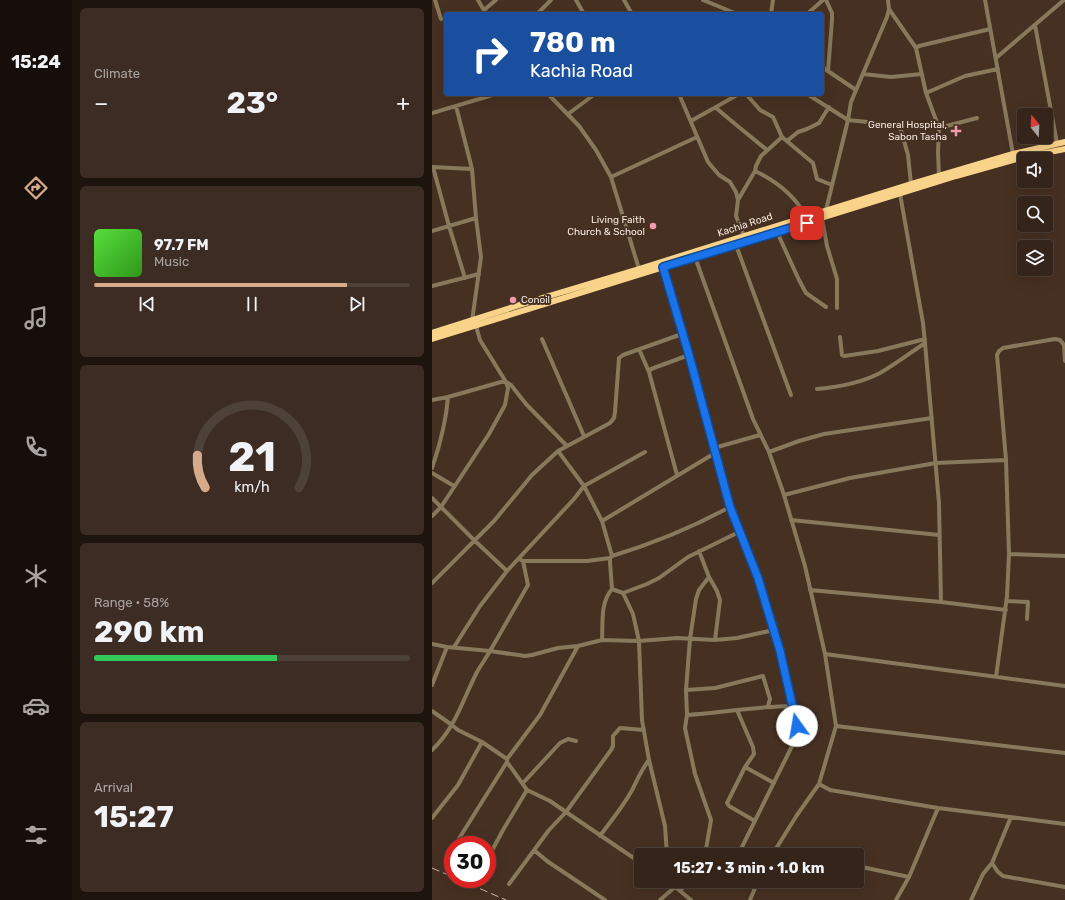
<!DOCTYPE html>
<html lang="en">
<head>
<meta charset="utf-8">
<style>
  body { margin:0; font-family:Rubik,sans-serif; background:#3c2c23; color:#f1f3f6; height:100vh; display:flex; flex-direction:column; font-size:15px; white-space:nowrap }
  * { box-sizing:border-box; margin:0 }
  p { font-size:13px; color:#a9a4a2 }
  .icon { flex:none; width:22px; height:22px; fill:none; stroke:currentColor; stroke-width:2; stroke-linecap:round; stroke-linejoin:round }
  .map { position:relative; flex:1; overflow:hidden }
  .panel { display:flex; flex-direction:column; gap:8px; padding:8px; background:#1d140e; width:360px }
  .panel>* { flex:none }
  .hud { position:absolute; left:12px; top:12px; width:380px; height:84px; border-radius:4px; box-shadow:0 4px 16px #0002,0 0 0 1px #4e4139; background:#1a4fa0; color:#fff; overflow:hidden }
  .needle { width:26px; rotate:342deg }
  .fabs { position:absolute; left:585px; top:108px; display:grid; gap:8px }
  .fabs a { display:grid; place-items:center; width:36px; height:36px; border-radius:4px; background:#34241a; box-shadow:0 4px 16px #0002,0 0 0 1px #4e4139; font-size:20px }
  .speed { position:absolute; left:12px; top:836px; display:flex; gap:8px; font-size:20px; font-weight:700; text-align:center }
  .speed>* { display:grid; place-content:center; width:52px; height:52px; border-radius:50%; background:#34241a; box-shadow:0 4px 16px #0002,0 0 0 1px #4e4139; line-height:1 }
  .speed .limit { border:6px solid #d22; background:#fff; color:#111 }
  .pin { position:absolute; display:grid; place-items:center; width:34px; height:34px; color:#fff; margin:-17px; border-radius:8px; box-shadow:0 2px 6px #0006 }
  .me { position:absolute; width:44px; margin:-22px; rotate:347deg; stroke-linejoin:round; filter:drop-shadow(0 0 3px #0008) }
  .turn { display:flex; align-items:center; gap:14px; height:84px; padding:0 20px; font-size:18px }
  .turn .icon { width:52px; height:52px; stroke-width:2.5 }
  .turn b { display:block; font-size:28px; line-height:34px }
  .big { font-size:30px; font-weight:700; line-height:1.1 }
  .panel .card { flex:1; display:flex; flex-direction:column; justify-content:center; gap:6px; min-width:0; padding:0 14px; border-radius:6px; background:#3c2c23 }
  .panel .dial { align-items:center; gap:0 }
  .dial svg { height:104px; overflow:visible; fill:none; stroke:#4e4139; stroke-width:7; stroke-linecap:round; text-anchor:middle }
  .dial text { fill:#f1f3f6; stroke:none }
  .song { display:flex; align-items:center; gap:12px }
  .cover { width:48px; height:48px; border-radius:6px; background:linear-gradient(135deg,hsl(110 70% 55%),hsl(110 70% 35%)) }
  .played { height:4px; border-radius:2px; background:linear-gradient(90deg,#d6ab8b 80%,#4e4139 80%) }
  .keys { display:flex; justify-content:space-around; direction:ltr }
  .heat { display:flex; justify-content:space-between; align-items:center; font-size:22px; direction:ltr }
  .charge { height:6px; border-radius:3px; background:linear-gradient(90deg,#34c759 58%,#4e4139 0) }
  .trip { position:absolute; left:202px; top:848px; width:230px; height:40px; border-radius:4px; background:#34241a; box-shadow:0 4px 16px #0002,0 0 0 1px #4e4139; font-weight:700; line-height:40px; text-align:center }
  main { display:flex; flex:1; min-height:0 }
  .tab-bar { display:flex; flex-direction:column; width:72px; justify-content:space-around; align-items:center; background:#150e0a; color:#a9a4a2 }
  .tab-bar .icon { width:28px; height:28px }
  .tab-bar .current { color:#d6ab8b }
  .tab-bar b { font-size:18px; color:#f1f3f6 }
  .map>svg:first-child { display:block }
</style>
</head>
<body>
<main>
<nav class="tab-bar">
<b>15:24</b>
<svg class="icon current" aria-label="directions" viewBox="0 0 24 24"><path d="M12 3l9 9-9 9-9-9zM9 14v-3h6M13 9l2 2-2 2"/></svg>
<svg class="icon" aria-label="music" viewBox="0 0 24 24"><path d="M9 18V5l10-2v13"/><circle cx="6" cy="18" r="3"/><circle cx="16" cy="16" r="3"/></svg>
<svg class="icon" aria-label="phone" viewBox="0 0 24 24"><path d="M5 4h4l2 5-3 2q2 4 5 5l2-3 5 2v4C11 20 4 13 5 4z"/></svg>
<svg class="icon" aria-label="climate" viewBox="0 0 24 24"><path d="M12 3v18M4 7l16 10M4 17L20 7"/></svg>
<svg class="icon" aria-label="car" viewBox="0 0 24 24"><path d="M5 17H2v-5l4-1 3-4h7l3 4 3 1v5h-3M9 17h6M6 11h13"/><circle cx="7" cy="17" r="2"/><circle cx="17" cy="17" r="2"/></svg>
<svg class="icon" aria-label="filters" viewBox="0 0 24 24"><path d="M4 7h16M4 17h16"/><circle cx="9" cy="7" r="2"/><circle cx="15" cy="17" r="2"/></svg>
</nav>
<section class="panel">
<div class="card"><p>Climate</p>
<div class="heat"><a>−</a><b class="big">23°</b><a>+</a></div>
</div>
<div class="card">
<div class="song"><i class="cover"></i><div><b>97.7 FM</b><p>Music</p></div></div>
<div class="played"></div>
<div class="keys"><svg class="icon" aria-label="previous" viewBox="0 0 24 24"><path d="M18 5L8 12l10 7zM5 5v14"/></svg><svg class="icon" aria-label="pause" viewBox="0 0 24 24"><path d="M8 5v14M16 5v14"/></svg><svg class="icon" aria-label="next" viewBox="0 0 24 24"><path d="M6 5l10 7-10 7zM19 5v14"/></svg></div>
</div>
<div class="card dial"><svg viewBox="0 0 100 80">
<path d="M14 69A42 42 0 1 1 86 69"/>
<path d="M14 69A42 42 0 0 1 8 44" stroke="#d6ab8b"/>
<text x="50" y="56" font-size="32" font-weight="700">21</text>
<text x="50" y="72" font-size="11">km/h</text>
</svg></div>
<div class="card"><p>Range · 58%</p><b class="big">290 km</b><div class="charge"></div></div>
<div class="card"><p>Arrival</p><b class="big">15:27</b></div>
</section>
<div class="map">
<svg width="633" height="900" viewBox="0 0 633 900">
  <rect width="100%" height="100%" fill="#463022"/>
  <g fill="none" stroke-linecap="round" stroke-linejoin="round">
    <!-- minor -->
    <path stroke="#88795c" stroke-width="4" d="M3 0 9 19
      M46 0 54 14
      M144 0 152 14
      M192 0 200 14
      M271 0 305 14
      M394 0 400 13V20L396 71
      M553 0 581 154
      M457 9 484 48 494 93 507 128 506 152 507 176
      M52 10 64 0
      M105 14 119 0
      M339 14 341 0
      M375 14 391 0
      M603 25 625 143
      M484 48 487 46 558 29
      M564 58 632 0
      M390 67 424 90
      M431 74 459 77 490 74
      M494 93 533 76 566 69
      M116 94 147 126 164 150 179 177 207 269
      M247 94 276 162 287 175 298 182 304 192 306 200 304 216 312 236
      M314 94 328 110 341 117 350 137 381 163 385 179 400 185
      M375 94 416 120 464 125 469 130 476 155 479 184
      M24 106 40 169 44 218 49 257 40 321
      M284 108 308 128 335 150
      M0 113 64 94
      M136 114 163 94
      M259 121 307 94
      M507 128 545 118
      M355 141 366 132 375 129 387 123 397 107
      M0 167 40 169
      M1 167 17 226 33 278
      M323 171C344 181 362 195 374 216
      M179 177 265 137
      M468 194 491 323 493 343 507 503 509 602
      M306 200 323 171 324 166 329 156 350 137
      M394 210 416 120 419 102 455 17 457 9 456 0
      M390 218 395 246 405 279V308
      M0 231 44 218
      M345 232 367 280 374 293 394 307
      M304 245 359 395
      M263 257 321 419 337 452 352 495 373 566 393 654 404 726 387 784 365 815 340 855
      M231 267 257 355 298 507 326 578 348 651 365 726V736L306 855
      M0 286 47 274
      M44 326 48 340 74 382 79 385 94 404 134 445
      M408 337 410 355 412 356 446 351 493 339
      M110 339 152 436
      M207 349 217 372
      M385 389C407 387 429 383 448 373 464 364 478 353 493 343
      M0 400 16 397 69 382H74L76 388 73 405 57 434 9 507 0 516
      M282 448 328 435
      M126 451 152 486 170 521 180 556 178 558V562L180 589C168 603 171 623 170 640
      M337 452 367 441 392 434 500 418
      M0 468C8 445 14 422 16 397
      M0 473 22 486
      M245 475 217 372 219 369 257 355
      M352 495 418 478 504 463 574 460
      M0 498 42 540 75 571
      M359 520 507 535
      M170 521 283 453
      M267 551 277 577 285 591 288 600 283 640
      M577 554 633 556
      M180 556C223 543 259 528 298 507
      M89 560 91 561H155L178 558
      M91 561 96 585 58 651 93 656 100 655 126 648 146 646 170 640 207 641 245 638 283 640 305 638 342 630
      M0 583 62 521 100 475 126 451 178 423 182 418 183 412 187 358 191 355 250 334
      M180 589 191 593 201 614 207 641 210 720 217 760 233 826 235 855
      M378 590 509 602 574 610
      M191 593 215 584 227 578 256 557 307 532
      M575 601 596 602 595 619
      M0 644 15 647 58 651C54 658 49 665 45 672 31 699 23 729 0 750
      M22 647 48 606 75 571 142 499 152 486 213 452
      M393 654 633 686
      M564 677 575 596 577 554 574 460 565 355 567 351 571 348 623 339 628 340 632 345 633 361
      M0 685 15 647
      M254 690 283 688 331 676 338 699 336 706
      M305 710 321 747 322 754 313 767 295 803 297 806 323 821
      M0 711 20 725 26 730 50 742 75 759 108 715 146 646
      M255 715C290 713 325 706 361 706
      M404 726 633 753
      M313 767 342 783
      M91 783 128 743 136 739 144 741
      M387 784 398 790 506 808 633 824
      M0 818 26 785 50 742
      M168 836C178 822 190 808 199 792 205 781 209 770 217 760
      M23 845 75 762V759
      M343 849 370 855
      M102 850 115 861 173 900
      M17 854 21 848
      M273 855 279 820 263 774 253 728 255 715 254 690 258 639 264 599 267 590 277 577
      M55 860 71 830 95 790 75 762
      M209 863 134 812 179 750 181 746V736L188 728 212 730
      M560 863 566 872 571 876 633 887
      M425 866 477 877
      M236 881 259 900
      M77 884 117 830 134 812 118 801 95 790
      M248 891 256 881
      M228 900 243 887
      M318 900 326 881
      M464 900 477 877 506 808
      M539 900 551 874 560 863 579 817"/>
    <!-- highway -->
    <path stroke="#fad38a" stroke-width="6" d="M0 333 97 302 207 269 479 184 581 154 633 142
      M0 339 524 176 588 158 633 149"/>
    <!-- rail -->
    <path stroke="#c7b6ac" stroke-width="1" stroke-dasharray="8 4" stroke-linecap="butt" d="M0 868 21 877
      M26 879 74 900"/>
  </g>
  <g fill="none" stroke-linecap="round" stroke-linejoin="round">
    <!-- route casing -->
    <g stroke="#114b97" stroke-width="10">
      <path id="route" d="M365 726 348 651 326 578 298 507 257 355 231 267 375 223"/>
    </g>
    <!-- route -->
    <use href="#route" stroke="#1a73e8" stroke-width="7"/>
  </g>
  <!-- markers -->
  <g fill="#f29aad" stroke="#463022" stroke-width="1.5">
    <path d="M522 125h4v4h4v4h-4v4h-4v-4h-4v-4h4z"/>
    <circle cx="221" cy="226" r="4"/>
    <circle cx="81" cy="300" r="4"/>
  </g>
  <g text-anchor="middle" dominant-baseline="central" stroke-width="4" stroke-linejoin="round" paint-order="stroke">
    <!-- poi labels -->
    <g font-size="10" fill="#f6e7de" stroke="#463022" text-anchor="end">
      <text x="515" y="125">General Hospital,<tspan x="515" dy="12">Sabon Tasha</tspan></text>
      <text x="213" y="220">Living Faith<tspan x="213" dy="12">Church &amp; School</tspan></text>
      <text x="89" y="300" text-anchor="start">Conoil</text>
    </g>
    <!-- street labels -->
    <g font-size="10" fill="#f6e7de" stroke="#463022">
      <text transform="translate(313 225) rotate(-18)">Kachia Road</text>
    </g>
  </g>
</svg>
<div class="fabs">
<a><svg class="needle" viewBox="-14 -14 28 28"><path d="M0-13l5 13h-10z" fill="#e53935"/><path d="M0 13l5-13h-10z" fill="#a9a4a2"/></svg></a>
<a><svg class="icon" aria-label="sound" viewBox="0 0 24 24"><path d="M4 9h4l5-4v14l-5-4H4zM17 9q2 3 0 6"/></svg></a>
<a><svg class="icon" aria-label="search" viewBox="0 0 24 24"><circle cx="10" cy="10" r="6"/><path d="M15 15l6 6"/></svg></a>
<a><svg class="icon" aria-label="layers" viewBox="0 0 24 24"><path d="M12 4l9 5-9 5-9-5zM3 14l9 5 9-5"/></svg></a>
</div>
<div class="speed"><div class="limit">30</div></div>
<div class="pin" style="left:375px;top:223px;background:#d93025"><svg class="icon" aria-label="arrive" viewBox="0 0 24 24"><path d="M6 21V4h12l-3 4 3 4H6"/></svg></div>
<svg class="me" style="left:365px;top:726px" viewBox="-20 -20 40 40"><circle r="19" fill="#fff"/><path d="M0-13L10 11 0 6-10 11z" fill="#1a73e8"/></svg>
<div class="trip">15:27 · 3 min · 1.0 km</div>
<div class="hud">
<div class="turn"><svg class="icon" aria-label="right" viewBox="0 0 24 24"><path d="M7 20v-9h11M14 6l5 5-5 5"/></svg><div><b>780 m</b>Kachia Road</div></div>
</div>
</div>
</main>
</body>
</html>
